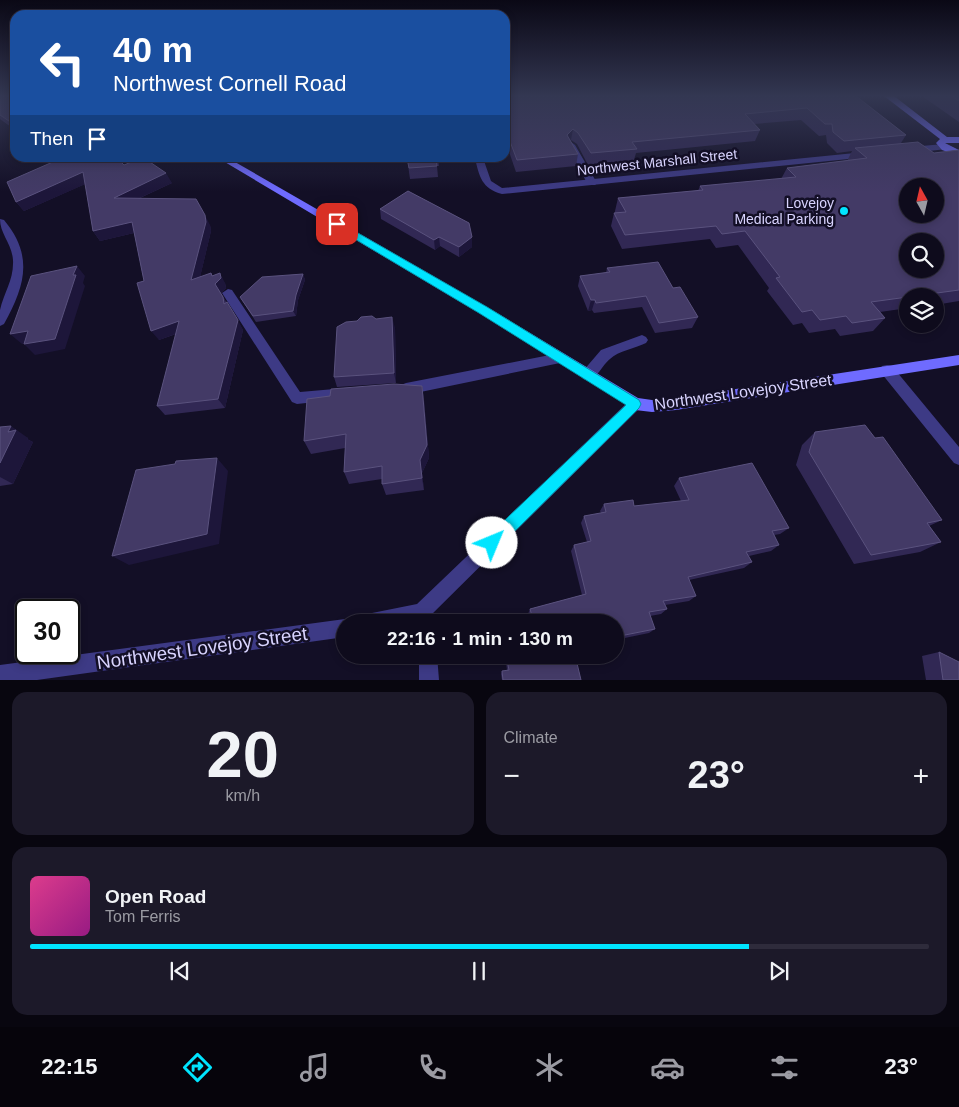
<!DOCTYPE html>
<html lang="en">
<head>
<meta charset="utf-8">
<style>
  body { margin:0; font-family:Arial,sans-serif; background:#1c1929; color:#f1f3f6; height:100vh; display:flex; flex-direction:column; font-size:19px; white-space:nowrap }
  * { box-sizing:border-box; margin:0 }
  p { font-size:16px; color:#9b9ba3 }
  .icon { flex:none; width:28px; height:28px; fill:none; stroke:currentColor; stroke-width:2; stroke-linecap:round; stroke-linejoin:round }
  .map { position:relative; height:680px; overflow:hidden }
  .side { display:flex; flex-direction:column; gap:12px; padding:12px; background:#08060f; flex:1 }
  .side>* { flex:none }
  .guide { position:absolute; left:10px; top:10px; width:500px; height:152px; border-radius:15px; box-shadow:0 2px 8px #0003,0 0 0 1px #2e2b3b; background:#1a4fa0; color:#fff; overflow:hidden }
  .needle { width:32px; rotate:352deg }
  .tools { position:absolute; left:899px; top:178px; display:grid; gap:10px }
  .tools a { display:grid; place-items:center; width:45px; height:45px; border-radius:50%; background:#0e0b1c; box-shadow:0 2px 8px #0003,0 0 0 1px #2e2b3b; font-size:25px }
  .speed { position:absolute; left:15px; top:599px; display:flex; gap:10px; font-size:25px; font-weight:700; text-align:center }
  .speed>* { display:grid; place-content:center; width:65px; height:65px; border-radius:50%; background:#0e0b1c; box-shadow:0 2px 8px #0003,0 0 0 1px #2e2b3b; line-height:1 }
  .speed .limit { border:2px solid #111; border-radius:8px; background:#fff; color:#111 }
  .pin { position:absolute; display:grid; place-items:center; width:42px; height:42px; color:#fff; margin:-21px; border-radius:10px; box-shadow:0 2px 8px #0006 }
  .me { position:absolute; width:55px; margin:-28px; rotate:45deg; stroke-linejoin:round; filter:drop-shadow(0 0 4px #0008) }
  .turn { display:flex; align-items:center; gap:18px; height:105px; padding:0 20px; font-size:22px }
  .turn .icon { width:65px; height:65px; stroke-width:2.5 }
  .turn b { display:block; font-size:35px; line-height:42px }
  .then { display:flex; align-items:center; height:48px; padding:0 20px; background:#0003; gap:10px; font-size:19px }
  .big { font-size:38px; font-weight:700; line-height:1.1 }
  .side .tile { flex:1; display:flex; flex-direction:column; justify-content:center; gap:8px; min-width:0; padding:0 18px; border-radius:15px; background:#1c1929 }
  .side .dial { align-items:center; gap:0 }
  .dial b { font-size:65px; line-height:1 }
  .song { display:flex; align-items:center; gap:15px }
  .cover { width:60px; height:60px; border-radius:8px; background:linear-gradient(135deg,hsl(330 70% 55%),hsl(310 70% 35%)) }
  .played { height:5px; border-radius:2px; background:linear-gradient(90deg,#00e5ff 80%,#2e2b3b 80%) }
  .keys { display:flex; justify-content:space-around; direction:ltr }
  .heat { display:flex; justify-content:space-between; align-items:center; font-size:28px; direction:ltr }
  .side .tiles { flex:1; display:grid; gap:12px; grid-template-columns:1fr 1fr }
  .tile:last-child { grid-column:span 2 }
  .trip { position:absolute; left:336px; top:614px; width:288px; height:50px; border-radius:25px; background:#0e0b1c; box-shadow:0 2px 8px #0003,0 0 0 1px #2e2b3b; font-weight:700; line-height:50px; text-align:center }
  .tab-bar { display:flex; height:80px; justify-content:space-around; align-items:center; background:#06040b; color:#9b9ba3 }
  .tab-bar .icon { width:35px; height:35px }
  .tab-bar .current { color:#00e5ff }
  .tab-bar b { font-size:22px; color:#f1f3f6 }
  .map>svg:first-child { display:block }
</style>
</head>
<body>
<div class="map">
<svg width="959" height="680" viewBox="0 0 959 680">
  <rect width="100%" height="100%" fill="#130f26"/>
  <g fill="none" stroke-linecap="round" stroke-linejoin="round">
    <!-- lane -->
    <path fill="#3d3a85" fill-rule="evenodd" d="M571 142 575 145 597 183 595 185H589L587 183 567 145Z
      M228 289 232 290 300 392 346 388 351 390 353 394 351 398 297 404 292 402 222 293Z
      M642 335 646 337 648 340 646 343C636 348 618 351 610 359 601 366 596 383 583 379L581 375 583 371 601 350Z
      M560 353 565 354 566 358 565 362 560 363 406 395 401 393 399 389 401 385 406 383Z"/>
    <!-- street -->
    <path fill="#3d3a85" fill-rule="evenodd" d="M944 144 947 145V149L910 153 906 150 910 147Z
      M865 152 868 153V157L502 194C482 189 479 176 475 158H483L491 181 502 188Z
      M0 219 4 220C34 256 25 286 4 324L0 326C0 321 0 314 0 310 4 292 14 280 13 260 12 244 0 234 0 219Z
      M887 365 892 366 959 447V465L954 463 882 374 880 370 882 366Z
      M635 398 640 400 642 404 640 408 428 618 414 622H363L366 616 372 613 417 604 630 400Z
      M345 619 352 622H345V637L37 680H0V665Z
      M419 655H437L439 680H419Z"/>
    <!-- secondary -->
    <path fill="#6f6bff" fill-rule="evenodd" d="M884 96H894L947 137H959V143H945L959 150V156L942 150 936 143 940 139Z
      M218 158H228L487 307 638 398 652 400 676 398 959 355V365L676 410 652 412 635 410 479 313Z"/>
  </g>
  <!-- wall -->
  <path fill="#312854" d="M0 96H15V130L0 119Z
    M505 96H856L906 135 901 143 934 153 959 150V301L935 305V296H908V308L880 312 885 318 873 331 840 336 835 329 809 333 802 323 793 325 767 291 769 288 738 245 716 248 710 239 622 249 611 226 614 213H615V211L618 198 698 191 700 186 781 179 787 168 847 161 852 151 837 153 827 143 826 135 819 136 801 120 754 124 760 130 755 141 636 153 634 160 588 165 577 144 571 140 570 141 578 154 576 166 516 172 505 140Z
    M922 96H959V122Z
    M45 158H117L124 165 172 183 140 198 210 225 211 231 200 277 211 273 213 276 225 283 226 288 221 293 243 330 225 408 165 415 157 406 176 334 159 340 144 281 134 233 100 241 93 231 85 184 24 211 16 202 51 162Z
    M407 158H438L439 166H437L438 177 410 179Z
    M380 209 472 237V247L459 257 440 246 435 250 381 219Z
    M607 268 673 288 698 317 692 328 655 333 642 307 594 313 592 310 588 311 578 286 580 276 606 273Z
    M303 274 305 280 298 300 296 316 256 322 240 297Z
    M376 319 395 328 396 383 337 387 334 377Z
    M422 386 424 400 429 458 422 473 424 490 386 495 382 484V479L349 484 344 472 345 448 311 454 304 441Z
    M0 427 28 438 27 439 33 442 13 484 0 486Z
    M815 432 875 438 942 520 929 526 941 542 920 552 854 564 796 465 802 445Z
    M679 478 789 528 780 534 774 535 779 545 771 551 749 556 752 562 744 568 689 580 696 596 689 601 665 605 667 609 661 614 650 616 655 629 649 633 615 640V622L529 617 528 614 530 609 582 595 571 551 574 545 587 542 581 523 584 516 601 513 600 511 604 504 634 506 681 501 674 486Z
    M939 652 959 680H926L922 656Z
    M505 655H575L581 680H502L501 674 502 671 507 670Z"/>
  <!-- shaded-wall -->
  <path fill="#1d163a" d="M573 129 571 140 565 146 567 135Z
    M83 172 90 182 24 211 16 202Z
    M166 173 172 183 120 207 114 198Z
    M205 215 210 225 211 231 197 290 191 280Z
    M132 222 138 232 100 241 93 231Z
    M439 237 440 246 435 250 434 240Z
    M472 237V247L459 257V247Z
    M77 266 85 276 83 283 85 286 65 349 35 355 24 344 73 275Z
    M211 273 217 283 220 273 225 283 226 288 220 294 215 284 212 276Z
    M303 274 305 280 298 300 296 316 293 311 296 295Z
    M591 300H595L592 310 588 311Z
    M392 317 395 328 396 383 394 373Z
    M238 320 243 330 225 408 218 399Z
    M179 321 186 330 159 340 151 331Z
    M28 331 39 341 22 344 10 334Z
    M422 386 424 400 429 458 422 473 424 490 422 478 420 460Z
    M11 426 28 438 27 439 33 442 13 484 0 477V463L8 432Z
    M217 458 228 471 219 544 129 565 112 556Z"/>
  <!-- building -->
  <path fill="#433a66" stroke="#5a527e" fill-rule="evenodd" d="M0 96H15V125L0 115Z
    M505 96H856L906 135 844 141 833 132 832 124H825L807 108 745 114 760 130 632 142 637 149 591 153 578 133 573 129 567 135 578 154 517 160 505 128Z
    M952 96H959V101Z
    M918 142 934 153 959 150V290L871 302 885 318 852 323 846 316 820 320 812 310 802 312 776 278 780 277 745 231 722 234 716 226 625 235 614 213 626 212 618 198 703 190 700 186 796 177 787 168 867 158 855 148ZM908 186H935V214H908ZM908 241H935V269H908Z
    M51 158H117L124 165 141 158H144L166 173 114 198 196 199 205 215 206 222 191 280 211 273 212 276 220 273 221 278 215 284 223 297 224 304 227 302 238 320 218 399 157 406 179 321 151 331 137 283 144 281 132 222 93 231 83 172 16 202 7 182 55 161Z
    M407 158H436L437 166 409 168Z
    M408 191 469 223 472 237 459 247 439 237 434 240 380 209Z
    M658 262 673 288 680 287 698 317 659 323 646 296 596 303 595 300H591L580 276 610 272 607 268Z
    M77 266 73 275H76L55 339 24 344 28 331 10 334 31 276Z
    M303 274 296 295 293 311 253 316 240 297 262 277Z
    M372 316 376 319 392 317 394 373 334 377 337 327 346 322 357 321 361 317Z
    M394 384 422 386 427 445 420 460 422 478 382 484V466L344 472 346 434 304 441 307 399 330 396 331 389Z
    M865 425 875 438 883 437 942 520 927 523 941 542 871 555 809 452 815 432Z
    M11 426 8 432 16 430 0 463V427Z
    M217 458 207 534 112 556 136 470 175 464 176 461Z
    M752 463 789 528 772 531 779 545 746 552 752 562 688 577 696 596 663 601 667 609 649 612 655 629 620 636 616 626H615V622H501L532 616 530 609 586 594 574 545 591 541 584 516 606 512 604 504 633 500 634 506 689 500 679 478Z
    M939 652 959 662V680H943Z
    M506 655H575L581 680H503L502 671 509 670Z"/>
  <!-- sky -->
  <linearGradient id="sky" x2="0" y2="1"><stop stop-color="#0a0815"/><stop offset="0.5" stop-color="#333752"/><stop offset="1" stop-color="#333752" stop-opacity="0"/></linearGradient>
  <rect width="959" height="192" fill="url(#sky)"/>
  <!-- route -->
  <path fill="#00e5ff" stroke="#0095a6" d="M337 221 487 307 639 400 641 404 639 408 498 548 492 550 487 548 485 543 487 537 626 405 479 313 333 226 332 224Z"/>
  <!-- markers -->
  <circle fill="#00e5ff" stroke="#130f26" stroke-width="2" cx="844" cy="211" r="5"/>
  <g text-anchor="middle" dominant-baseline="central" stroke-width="5" stroke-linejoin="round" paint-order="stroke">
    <!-- far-street labels -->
    <g font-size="14" fill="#d9d4ff" stroke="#130f26">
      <text transform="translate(657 162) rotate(-6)">Northwest Marshall Street</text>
    </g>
    <!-- far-poi labels -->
    <g font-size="14" fill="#d9d4ff" stroke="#130f26" text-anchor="end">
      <text x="834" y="203">Lovejoy<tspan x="834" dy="16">Medical Parking</tspan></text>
    </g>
    <!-- street labels -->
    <g font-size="16" fill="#d9d4ff" stroke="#130f26">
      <text transform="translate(743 392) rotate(-8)">Northwest Lovejoy Street</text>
    </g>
    <!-- near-street labels -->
    <g font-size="19" fill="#d9d4ff" stroke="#130f26">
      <text transform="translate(202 648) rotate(-8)">Northwest Lovejoy Street</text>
    </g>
  </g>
</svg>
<div class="tools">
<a><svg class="needle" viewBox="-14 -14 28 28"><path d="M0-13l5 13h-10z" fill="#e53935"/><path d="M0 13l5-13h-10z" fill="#9b9ba3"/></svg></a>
<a><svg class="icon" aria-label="search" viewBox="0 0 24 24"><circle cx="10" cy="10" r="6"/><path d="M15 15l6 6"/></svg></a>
<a><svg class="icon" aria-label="layers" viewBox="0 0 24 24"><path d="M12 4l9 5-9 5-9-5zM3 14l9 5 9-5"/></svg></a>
</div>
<div class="speed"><div class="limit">30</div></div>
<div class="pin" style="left:337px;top:224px;background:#d93025"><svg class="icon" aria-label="arrive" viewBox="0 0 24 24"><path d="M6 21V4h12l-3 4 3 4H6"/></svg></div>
<svg class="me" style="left:492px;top:543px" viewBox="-20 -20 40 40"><circle r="19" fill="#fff"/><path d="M0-13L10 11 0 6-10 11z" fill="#00e5ff"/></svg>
<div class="trip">22:16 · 1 min · 130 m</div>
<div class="guide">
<div class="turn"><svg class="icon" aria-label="left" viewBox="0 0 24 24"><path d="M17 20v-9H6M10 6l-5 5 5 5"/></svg><div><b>40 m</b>Northwest Cornell Road</div></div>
<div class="then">Then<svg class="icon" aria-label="arrive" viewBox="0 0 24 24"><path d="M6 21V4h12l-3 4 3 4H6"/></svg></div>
</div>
</div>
<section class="side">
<div class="tiles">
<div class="tile dial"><b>20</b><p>km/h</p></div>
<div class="tile"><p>Climate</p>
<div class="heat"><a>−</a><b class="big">23°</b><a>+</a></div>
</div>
<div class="tile">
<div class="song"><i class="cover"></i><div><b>Open Road</b><p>Tom Ferris</p></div></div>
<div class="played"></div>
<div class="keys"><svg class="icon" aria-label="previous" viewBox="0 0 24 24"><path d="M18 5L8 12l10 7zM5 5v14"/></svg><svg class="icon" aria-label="pause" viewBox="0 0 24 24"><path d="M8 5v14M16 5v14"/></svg><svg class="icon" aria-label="next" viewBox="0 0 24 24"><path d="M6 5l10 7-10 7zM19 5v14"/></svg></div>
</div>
</div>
</section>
<nav class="tab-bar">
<b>22:15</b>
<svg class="icon current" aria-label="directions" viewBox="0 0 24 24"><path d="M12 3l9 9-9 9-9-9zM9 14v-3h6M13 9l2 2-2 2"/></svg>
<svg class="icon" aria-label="music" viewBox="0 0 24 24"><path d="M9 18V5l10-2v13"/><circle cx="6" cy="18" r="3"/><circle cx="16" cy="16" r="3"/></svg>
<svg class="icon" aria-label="phone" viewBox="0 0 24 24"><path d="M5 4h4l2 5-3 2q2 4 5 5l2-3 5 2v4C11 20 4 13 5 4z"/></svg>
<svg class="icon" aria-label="climate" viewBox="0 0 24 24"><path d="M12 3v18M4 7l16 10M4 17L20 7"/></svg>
<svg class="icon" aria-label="car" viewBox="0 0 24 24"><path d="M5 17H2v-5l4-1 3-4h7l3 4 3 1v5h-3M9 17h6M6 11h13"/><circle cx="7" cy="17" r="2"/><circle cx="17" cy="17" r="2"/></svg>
<svg class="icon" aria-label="filters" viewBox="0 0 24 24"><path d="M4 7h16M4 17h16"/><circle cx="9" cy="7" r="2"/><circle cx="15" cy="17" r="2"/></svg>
<b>23°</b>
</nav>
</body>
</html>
